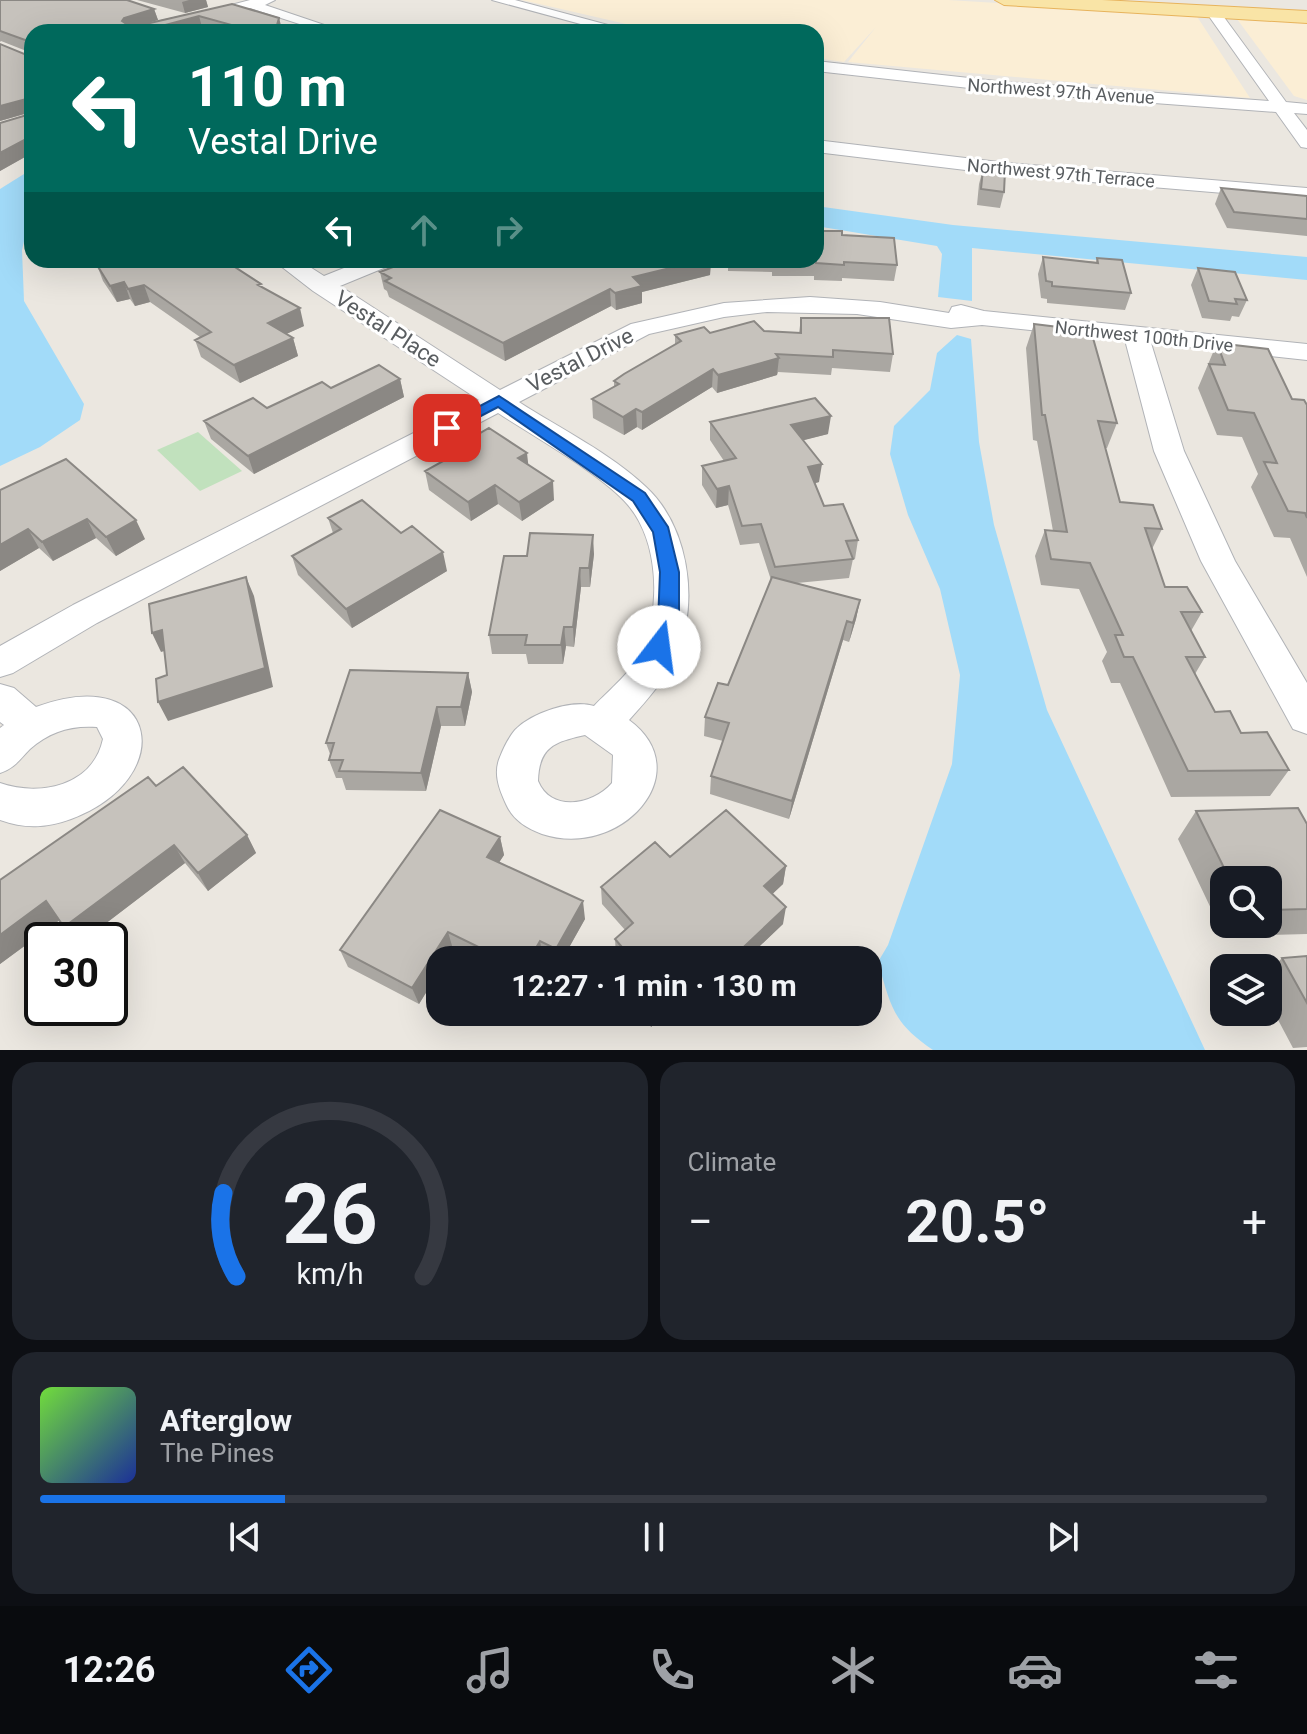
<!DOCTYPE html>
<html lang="en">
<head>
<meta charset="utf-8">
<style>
  body { margin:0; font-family:Roboto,sans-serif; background:#20242c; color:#f1f3f6; height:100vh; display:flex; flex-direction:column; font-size:30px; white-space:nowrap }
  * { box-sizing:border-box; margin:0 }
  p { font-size:26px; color:#9ea1a6 }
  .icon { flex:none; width:44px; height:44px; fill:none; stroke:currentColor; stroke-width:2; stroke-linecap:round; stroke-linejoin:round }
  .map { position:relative; height:1050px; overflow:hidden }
  .sheet { display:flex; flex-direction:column; gap:12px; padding:12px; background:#0d0f14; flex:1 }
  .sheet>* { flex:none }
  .banner { position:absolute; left:24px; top:24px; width:800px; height:244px; border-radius:24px; box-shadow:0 8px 32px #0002; background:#00695c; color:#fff; overflow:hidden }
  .controls { position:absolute; left:1210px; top:866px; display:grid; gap:16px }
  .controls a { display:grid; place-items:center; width:72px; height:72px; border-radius:16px; background:#171b24; box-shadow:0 8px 32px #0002; font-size:40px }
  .speed { position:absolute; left:24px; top:922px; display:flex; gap:16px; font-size:40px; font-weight:700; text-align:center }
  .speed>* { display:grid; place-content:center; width:104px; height:104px; border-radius:50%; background:#171b24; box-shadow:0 8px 32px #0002; line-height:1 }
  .speed .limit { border:4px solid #111; border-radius:12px; background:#fff; color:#111 }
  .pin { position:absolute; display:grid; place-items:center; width:68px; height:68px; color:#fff; margin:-34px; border-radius:16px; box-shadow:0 4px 12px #0006 }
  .me { position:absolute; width:88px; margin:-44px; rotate:15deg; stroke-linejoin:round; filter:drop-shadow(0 0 6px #0008) }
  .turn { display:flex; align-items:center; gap:28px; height:168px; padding:0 32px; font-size:36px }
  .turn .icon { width:104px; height:104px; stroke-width:2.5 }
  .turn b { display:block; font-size:56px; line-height:68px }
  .lanes { display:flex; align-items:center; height:76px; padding:0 32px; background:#0003; justify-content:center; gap:40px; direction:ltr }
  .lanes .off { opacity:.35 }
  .big { font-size:60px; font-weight:700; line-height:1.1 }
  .sheet .widget { flex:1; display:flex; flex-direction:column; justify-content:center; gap:12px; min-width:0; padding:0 28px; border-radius:24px; background:#20242c }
  .sheet .dial { align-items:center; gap:0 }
  .dial svg { height:208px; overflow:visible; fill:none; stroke:#363941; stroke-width:7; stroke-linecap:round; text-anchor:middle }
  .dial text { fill:#f1f3f6; stroke:none }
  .song { display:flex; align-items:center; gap:24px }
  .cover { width:96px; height:96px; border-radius:12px; background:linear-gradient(135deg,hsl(100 70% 55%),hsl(230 70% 35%)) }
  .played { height:8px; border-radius:4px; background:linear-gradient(90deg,#1a73e8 20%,#363941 20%) }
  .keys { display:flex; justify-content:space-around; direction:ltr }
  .heat { display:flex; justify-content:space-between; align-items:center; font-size:44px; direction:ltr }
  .sheet .tiles { flex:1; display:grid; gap:12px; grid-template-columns:1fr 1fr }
  .widget:last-child { grid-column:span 2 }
  .trip { position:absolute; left:426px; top:946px; width:456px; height:80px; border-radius:24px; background:#171b24; box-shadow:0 8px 32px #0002; font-weight:700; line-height:80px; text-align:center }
  .dock { display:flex; height:128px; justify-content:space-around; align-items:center; background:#090b0e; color:#9ea1a6 }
  .dock .icon { width:56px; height:56px }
  .dock .on { color:#1a73e8 }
  .dock b { font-size:36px; color:#f1f3f6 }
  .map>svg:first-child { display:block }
</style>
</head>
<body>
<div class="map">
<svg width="1307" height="1050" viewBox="0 0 1307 1050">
  <rect width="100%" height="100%" fill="#ebe7e0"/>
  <!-- commercial -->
  <path fill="#fbeed5" d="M522 0H948L1196 15 1250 98 848 62 876 27 844 62 816 58V32H661Z
    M1237 19 1307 23V100L1294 96Z"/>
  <!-- green -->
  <path fill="#c1e1bd" d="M198 432 242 471 200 491 157 450Z"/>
  <!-- water -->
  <path fill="#a2dbf9" d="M32 169V206L22 250 24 301 84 404 80 420 40 447 0 466V189Z
    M816 206 953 225 1307 257V280L972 248V301L938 297 942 254 937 246 816 226Z
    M957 335 971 339 979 442 994 525 1047 710 1205 1050H933C893 1023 891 1007 878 962L888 945 952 764 960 675 940 589 908 515 890 454 894 426 930 390 937 353Z"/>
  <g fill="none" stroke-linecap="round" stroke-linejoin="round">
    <!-- minor casing -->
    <g stroke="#b1b3b7" stroke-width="2">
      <path id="minor" d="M250 0H275L265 5 345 32H324L250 8 153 32H129Z
        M492 0H515L634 32H610Z
        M1213 8 1218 9 1286 102 1307 104V114L1294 113 1307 130V148L1301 147 1276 112 1005 92 816 71V61L1005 82 1269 101 1206 12Z
        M816 140 1007 163 1307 188V200L1007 175 816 152Z
        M273 260H299L324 276 364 260H394L391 265 340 286 500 390 631 324 724 303 810 297 880 302 949 313 952 307 961 305 984 311 1307 344V360L1151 343 1184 451 1235 561 1307 683V734L1293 729 1201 561 1154 451 1125 340 982 325 951 328 857 314 767 312 724 317 649 334 519 402C559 428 612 454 646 487 688 526 699 599 678 651 667 678 648 699 629 720 700 772 621 860 542 834 526 828 513 820 506 804 499 789 493 773 500 757 503 749 509 737 515 730 531 713 572 699 594 706 610 689 632 672 642 650 661 607 659 542 628 505 603 475 533 436 498 413L97 623 13 673 0 677V646L73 605 479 400 313 291ZM585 735 613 755 612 783C593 805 551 813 538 781 539 747 554 742 585 735Z
        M0 684 14 688 36 707C160 661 179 779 71 819 46 828 25 829 0 820V783C40 797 93 786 103 739L97 727C71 725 49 732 30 749 19 760 15 768 0 773V728L4 725 0 722Z"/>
    </g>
    <!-- primary casing -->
    <g stroke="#e7b35c" stroke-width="2">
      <path id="primary" d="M995 0H1102L1307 11V23L1004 5Z"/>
    </g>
    <!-- minor -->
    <use href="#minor" fill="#fff" fill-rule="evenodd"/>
    <!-- primary -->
    <use href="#primary" fill="#f9e4a6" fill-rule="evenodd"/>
  </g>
  <!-- wall -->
  <path fill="#aaa7a2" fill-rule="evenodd" d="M0 0 154 9 158 20 147 23 232 4 282 29 281 32H219L202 27 184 32H32V153L0 171V123L27 115 28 113 0 121 29 56V52L1 41 0 42Z
    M137 0H206L208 7 185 13Z
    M983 169 1004 192 1000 208 977 205 979 184Z
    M1221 188 1307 196V236L1227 228 1215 204Z
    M842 235 897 265 894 281 842 278V281L814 280V276H772V272L728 271V260H816Z
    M1043 257 1096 262 1097 258 1131 293 1125 310 1047 303V299L1041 298 1038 274Z
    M419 260H711L710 275 642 292V303L616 310 611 306 505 361 389 297 387 291 384 289 380 272Z
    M97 265 263 288 304 326 286 334 293 338 298 356 240 383 201 357 195 340 200 337 150 302 135 306 130 299 117 302 103 281Z
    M1198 268 1247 300 1239 317 1232 316 1230 321 1202 318 1191 285Z
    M801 318 893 354 890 372 832 368 831 375 778 372 777 375 717 393 712 387 642 430 637 427 624 435 593 418 592 399 614 387V381L675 345V335L764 331 799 333Z
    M1034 324 1117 423 1107 448H1105L1120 502 1162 529 1152 549 1165 587 1202 612 1191 631 1205 657 1195 674 1215 712 1289 770 1270 796 1171 797 1120 683H1111L1102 661 1107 652 1079 589 1041 585 1035 556 1045 530 1053 531 1037 441 1033 440 1026 348Z
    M1217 343 1292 399 1307 405V577L1290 538 1274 537 1251 487 1258 474 1242 437 1217 435 1198 388Z
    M400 379 404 397 254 474 211 439 204 421 267 408 331 388Z
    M710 422 828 434 803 440 819 482 815 483 824 506 858 540 855 559H853L849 578 797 583 860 600 856 619 849 642 843 640 789 819 710 794 711 776 723 741 704 736 705 717 728 685 771 580 759 543 740 545 728 505 716 508 702 485V466L724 461 710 440Z
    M458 446 528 465 554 500 522 521 498 504 471 521 429 490 425 471 459 452Z
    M0 490 145 539 116 556 96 538 53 561 39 548 0 571Z
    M328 518 447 571 352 628 298 575 292 556 333 533Z
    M594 554 590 587H581L574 647 566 646 563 664H528L526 654H492L489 635 527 556Z
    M468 673 472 692 465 726H441L426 791 346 790 342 778H336L329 760 330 754 326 743Z
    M156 786 247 835 256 853 208 891 185 863 84 940H76L60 920 0 964V880Z
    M1196 811 1307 824V934L1224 936 1178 839ZM1224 880H1268V924H1224Z
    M500 837 504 855 499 862 585 919 562 960H547L543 958 542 960H475L453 949 440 960V970L419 1004 348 967 340 950Z
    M670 857 786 866 783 884 772 894 783 924 745 960H619L616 956 615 939 625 930 602 904 601 887Z
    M1307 956V1047L1293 1048 1268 1001V973L1282 958Z
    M639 1012H667L651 1027Z"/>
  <!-- shaded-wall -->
  <path fill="#8b8884" d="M189 0H206L208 7 185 13 182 2Z
    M154 9 158 20 128 29 122 21 124 18Z
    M199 16 202 27 184 32H139Z
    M279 18 282 29 281 32H275Z
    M26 99 31 112 0 121V106Z
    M32 136V153L0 171V153Z
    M703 260H711L710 275 642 292V303L616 310 615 293 633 277Z
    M124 282 130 299 117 302 110 286Z
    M144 285 150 302 135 306 128 289Z
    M610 289 611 306 505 361 503 343Z
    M300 308 304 326 273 340 268 323Z
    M293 338 298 356 240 383 234 365Z
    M779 358 777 375 717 393 718 375Z
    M713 369 712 387 642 430V412Z
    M400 379 404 397 254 474 248 456Z
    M636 409 637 427 624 435 623 417Z
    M831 416 828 434 789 444 791 425Z
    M527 453 529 471 518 458Z
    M822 464 819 482 805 486 808 467Z
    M553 481 554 500 522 521 519 502Z
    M495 485 498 504 471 521 468 502Z
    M729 486 728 505 716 508 717 489Z
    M87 519 96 538 53 561 42 542Z
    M136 520 145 539 116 556 106 537Z
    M28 529 39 548 0 571V545Z
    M593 535 594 554 590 587 589 568Z
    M443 552 447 571 352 628 346 609Z
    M580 568 581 587 574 647 573 627Z
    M246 577 254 596 273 687 168 721 158 702Z
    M860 600 856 619 849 642 853 623Z
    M847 621 843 640 789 819 792 801Z
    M564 627 566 646 563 664 561 645Z
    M162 630 171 649 161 652 152 633Z
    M468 673 472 692 465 726 461 707Z
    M437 707 441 726 426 791 421 773Z
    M247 835 256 853 208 891 198 873Z
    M500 837 504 855 491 875 487 857Z
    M174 845 185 863 84 940H76L64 927Z
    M786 866 783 884 762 904 764 886Z
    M46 901 61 919 0 964V935Z
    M583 901 585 919 562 960H558L556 949Z
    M786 907 783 924 745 960H730Z
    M448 932 453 949 446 960H440V970L419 1004 412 988Z
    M540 941 543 958 542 960H529Z
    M651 1012H667L651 1027Z"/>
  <!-- building -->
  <path fill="#c6c2bc" stroke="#8b8884" stroke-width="2" d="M0 0H127L154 9 124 18 122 21 125 23H150L232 4 279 18 275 32H257L199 16 139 32H32V136L0 153V123L27 115 30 102 26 99 0 106V44L29 56 28 41 0 31Z
    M983 169 1005 171 1004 192 981 189Z
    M1221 188 1307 196V219L1234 212Z
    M816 231H842V235L894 238 897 265 844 262V265L816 263Z
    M1043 257 1098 263 1097 258 1122 260 1131 293 1052 286V282L1046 281Z
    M114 260H224L261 284 258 285 300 308 268 323 293 338 234 365 195 340 211 332 144 285 128 289 124 282 110 286 97 265Z
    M419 260H703L633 277 642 286 615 293 610 289 503 343 385 281 391 278 380 272 406 262 410 264Z
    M1198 268 1235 272 1247 300 1235 299 1237 304 1209 301Z
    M801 318H889L893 354 833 350V357L776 354 779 358 718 375 713 369 642 412 636 409 623 417 592 399 619 384 614 381 624 374 681 341 675 335 704 327 710 333 754 321 764 331 801 333Z
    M1034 324 1091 331 1117 423 1098 421 1120 502 1153 505 1162 529 1145 528 1165 587H1187L1202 612H1181L1205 657H1186L1215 712 1230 711 1241 733 1267 732 1289 770 1188 771 1133 657H1124L1115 635H1123L1090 563 1051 559 1045 530 1067 532 1045 415H1042Z
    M1217 343 1268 349 1292 399 1304 400 1307 405V518L1305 513 1288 511 1264 462 1277 463 1254 413 1228 410 1209 364 1225 365Z
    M379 365 400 379 248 456 204 421 253 398 267 408 322 382 331 388Z
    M815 398 831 416 791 425 822 464 808 467 824 506 843 504 858 540 846 541 853 559 775 567 761 524 742 526 729 486 717 489 702 466 736 458 710 422Z
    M489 428 527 453 518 458 553 481 519 502 495 485 468 502 425 471 463 450 458 446Z
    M66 459 136 520 106 537 87 519 42 542 28 529 0 545V490Z
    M362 500 401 533 412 526 443 552 346 609 292 556 341 529 328 518Z
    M530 533 593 535 589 568H580L573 627H564L561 645H525L527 635H489L504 556H527Z
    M246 577 265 668 158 702 156 679 167 675 162 630 152 633 149 604Z
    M772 577 860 600 853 623 847 621 792 801 711 776 729 723 705 717 718 683 728 685Z
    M350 670 468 673 461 707H437L421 773 339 771 343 760H329L334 743H326Z
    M183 767 247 835 198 873 174 845 64 927 46 901 0 935V880L148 777 156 786Z
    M1298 808 1307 824V909L1268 910V880H1230L1196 811Z
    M440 810 500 837 487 857 583 901 556 949 540 941 529 960H505L448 932 412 988 340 950Z
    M726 810 786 866 764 886 786 907 730 960H633L615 939 633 923 601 887 655 842 670 857Z
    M1307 956V1003L1282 958Z"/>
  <!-- route -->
  <path fill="#1a73e8" stroke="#114b97" stroke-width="2" d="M499 396 645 493 668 527 679 572V623L666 653H651L648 647 658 623 660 572 653 532 633 501 498 407 452 431 447 433 438 428Z"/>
  <g text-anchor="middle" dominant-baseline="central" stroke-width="6" stroke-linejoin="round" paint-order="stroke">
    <!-- far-street labels -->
    <g font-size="18" fill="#595d60" stroke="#fff">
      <text transform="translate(1061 91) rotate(4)">Northwest 97th Avenue</text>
      <text transform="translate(1061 173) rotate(5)">Northwest 97th Terrace</text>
      <text transform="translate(1144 336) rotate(6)">Northwest 100th Drive</text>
    </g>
    <!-- street labels -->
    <g font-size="22" fill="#595d60" stroke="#fff">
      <text transform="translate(388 329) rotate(33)">Vestal Place</text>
      <text transform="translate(580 360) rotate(-27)">Vestal Drive</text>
    </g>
  </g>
</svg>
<div class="controls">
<a><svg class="icon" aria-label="search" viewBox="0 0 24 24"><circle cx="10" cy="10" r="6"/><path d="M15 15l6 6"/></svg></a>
<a><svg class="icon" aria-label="layers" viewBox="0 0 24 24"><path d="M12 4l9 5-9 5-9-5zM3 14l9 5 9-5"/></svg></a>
</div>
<div class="speed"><div class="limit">30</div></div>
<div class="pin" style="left:447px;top:428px;background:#d93025"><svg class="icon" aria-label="arrive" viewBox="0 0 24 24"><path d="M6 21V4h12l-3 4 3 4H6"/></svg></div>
<svg class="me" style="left:659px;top:647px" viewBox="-20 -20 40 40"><circle r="19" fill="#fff"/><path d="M0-13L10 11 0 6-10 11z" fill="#1a73e8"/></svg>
<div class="trip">12:27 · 1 min · 130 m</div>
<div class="banner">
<div class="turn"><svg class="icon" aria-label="left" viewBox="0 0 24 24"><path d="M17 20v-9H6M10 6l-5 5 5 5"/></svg><div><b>110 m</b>Vestal Drive</div></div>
<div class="lanes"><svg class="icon" aria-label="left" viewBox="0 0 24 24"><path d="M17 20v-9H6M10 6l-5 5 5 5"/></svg><svg class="icon off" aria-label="ahead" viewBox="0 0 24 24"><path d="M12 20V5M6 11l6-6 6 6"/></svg><svg class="icon off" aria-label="right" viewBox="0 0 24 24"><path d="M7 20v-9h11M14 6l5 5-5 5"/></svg></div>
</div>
</div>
<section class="sheet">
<div class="tiles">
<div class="widget dial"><svg viewBox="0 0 100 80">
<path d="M14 69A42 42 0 1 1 86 69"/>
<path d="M14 69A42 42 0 0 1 9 37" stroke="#1a73e8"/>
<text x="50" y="56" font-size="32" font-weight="700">26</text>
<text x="50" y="72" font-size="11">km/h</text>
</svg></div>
<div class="widget"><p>Climate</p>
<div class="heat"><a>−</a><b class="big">20.5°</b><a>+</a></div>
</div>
<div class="widget">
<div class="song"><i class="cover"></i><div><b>Afterglow</b><p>The Pines</p></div></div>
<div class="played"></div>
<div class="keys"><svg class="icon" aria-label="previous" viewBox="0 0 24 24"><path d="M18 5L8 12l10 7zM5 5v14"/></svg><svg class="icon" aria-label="pause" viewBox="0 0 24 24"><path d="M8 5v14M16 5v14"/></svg><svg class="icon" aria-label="next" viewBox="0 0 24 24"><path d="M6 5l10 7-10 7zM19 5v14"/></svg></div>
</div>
</div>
</section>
<nav class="dock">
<b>12:26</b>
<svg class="icon on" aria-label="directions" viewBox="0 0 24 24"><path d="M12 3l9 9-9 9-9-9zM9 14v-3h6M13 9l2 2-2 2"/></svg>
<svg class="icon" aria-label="music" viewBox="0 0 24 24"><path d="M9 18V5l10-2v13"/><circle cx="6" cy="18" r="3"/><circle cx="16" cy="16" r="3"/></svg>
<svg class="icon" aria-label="phone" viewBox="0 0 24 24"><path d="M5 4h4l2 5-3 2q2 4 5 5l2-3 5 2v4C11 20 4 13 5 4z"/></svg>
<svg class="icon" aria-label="climate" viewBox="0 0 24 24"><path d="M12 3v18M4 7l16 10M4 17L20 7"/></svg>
<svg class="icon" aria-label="car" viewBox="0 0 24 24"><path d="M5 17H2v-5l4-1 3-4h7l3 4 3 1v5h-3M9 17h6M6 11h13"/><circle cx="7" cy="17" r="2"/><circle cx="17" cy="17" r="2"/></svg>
<svg class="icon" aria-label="filters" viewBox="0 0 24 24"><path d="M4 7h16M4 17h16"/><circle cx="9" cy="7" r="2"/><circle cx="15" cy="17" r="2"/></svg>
</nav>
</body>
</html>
